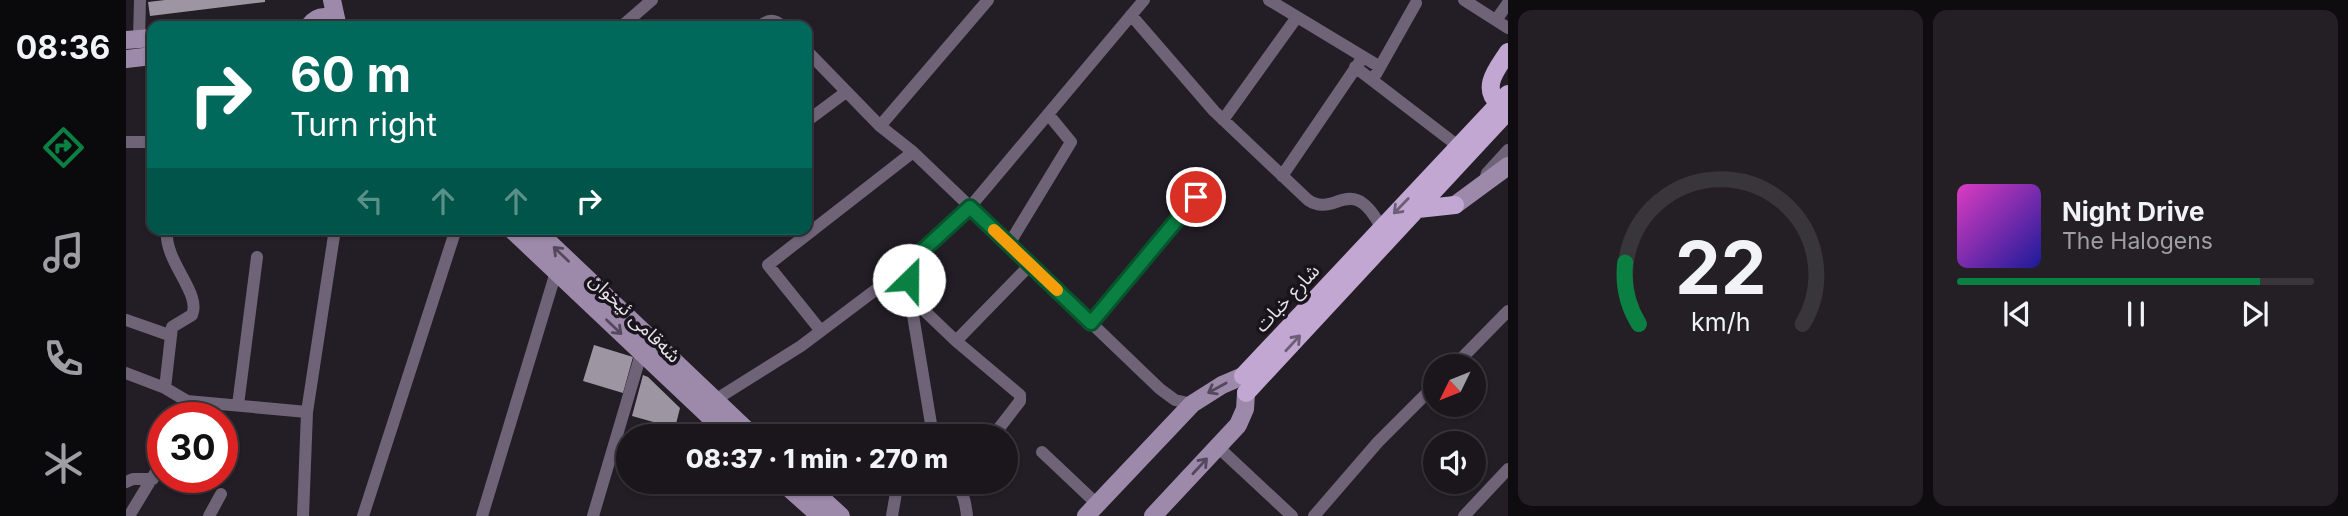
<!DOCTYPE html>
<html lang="en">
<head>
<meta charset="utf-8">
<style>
  body { margin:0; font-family:Inter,"Noto Sans Arabic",sans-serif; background:#231f25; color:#f1f3f6; height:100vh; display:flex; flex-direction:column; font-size:26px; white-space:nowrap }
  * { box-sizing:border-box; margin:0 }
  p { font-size:23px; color:#9f9fa3 }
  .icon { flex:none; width:38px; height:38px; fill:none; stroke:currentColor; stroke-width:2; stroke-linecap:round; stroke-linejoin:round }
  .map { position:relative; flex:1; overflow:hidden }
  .side { display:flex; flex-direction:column; gap:10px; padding:10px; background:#0e0c0f; width:840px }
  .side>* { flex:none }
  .top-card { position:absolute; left:21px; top:21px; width:665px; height:214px; border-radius:14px; box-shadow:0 2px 5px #0004,0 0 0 2px #38353b; background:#00695c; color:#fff; overflow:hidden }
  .needle { width:46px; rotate:227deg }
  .fabs { position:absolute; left:1297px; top:354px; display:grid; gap:14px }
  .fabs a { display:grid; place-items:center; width:63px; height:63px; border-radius:50%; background:#1a161c; box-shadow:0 2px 5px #0004,0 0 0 2px #38353b; font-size:35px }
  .speed { position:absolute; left:21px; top:402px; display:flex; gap:14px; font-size:35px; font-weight:700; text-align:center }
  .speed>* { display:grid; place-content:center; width:91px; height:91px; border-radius:50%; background:#1a161c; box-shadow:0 2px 5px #0004,0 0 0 2px #38353b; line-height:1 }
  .speed .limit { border:10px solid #d22; background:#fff; color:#111 }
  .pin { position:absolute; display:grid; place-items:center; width:60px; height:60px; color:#fff; margin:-30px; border:4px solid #fff; border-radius:50%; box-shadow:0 2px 7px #0007 }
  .me { position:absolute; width:77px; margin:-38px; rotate:23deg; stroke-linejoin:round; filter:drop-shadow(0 0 5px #0008) }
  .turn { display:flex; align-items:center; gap:24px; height:147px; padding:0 28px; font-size:32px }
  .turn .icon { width:91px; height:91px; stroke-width:2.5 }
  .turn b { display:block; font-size:49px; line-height:60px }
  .lanes { display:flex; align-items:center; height:66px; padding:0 28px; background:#0003; justify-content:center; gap:35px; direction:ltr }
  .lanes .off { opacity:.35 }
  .side .card { flex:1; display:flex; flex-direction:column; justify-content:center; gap:10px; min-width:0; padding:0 24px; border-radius:14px; background:#231f25 }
  .side .dial { align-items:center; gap:0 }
  .dial svg { height:182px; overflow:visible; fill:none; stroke:#38353b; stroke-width:7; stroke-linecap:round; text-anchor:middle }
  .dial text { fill:#f1f3f6; stroke:none }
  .song { display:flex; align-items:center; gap:21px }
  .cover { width:84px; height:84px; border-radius:10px; background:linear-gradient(135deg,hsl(310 70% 55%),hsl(240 70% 35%)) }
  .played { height:7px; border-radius:4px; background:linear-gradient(90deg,#0b8043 85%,#38353b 85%) }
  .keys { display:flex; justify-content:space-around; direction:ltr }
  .side .tiles { flex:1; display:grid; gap:10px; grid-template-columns:repeat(2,1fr) }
  .trip { position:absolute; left:490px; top:424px; width:402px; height:70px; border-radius:35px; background:#1a161c; box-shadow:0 2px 5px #0004,0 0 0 2px #38353b; font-weight:800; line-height:70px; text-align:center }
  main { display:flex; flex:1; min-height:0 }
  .dock { display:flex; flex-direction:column; width:126px; justify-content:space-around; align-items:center; background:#0a090b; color:#9f9fa3 }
  .dock .icon { width:49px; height:49px }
  .dock .on { color:#0b8043 }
  .dock b { font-size:32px; color:#f1f3f6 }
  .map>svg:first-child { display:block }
</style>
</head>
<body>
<main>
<nav class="dock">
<b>08:36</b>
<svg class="icon on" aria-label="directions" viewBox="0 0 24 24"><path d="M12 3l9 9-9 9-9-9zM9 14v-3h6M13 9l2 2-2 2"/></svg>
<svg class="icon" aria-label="music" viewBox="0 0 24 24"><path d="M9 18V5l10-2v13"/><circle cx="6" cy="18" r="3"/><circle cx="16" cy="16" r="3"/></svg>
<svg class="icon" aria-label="phone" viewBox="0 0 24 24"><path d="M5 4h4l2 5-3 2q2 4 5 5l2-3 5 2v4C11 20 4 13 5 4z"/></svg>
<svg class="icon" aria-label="climate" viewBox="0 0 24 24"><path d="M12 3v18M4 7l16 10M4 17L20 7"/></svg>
</nav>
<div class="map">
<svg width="1382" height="516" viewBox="0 0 1382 516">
  <rect width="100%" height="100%" fill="#231d26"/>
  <!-- building -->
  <path fill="#9d96a2" d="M39 0H139V2L24 16 22 2Z
    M468 345 507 357 497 393 457 381Z
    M517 375 522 377 554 408 549 428 506 416Z"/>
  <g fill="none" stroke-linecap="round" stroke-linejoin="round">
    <!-- street -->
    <path stroke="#6f6377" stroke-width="12" d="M1143 0 1254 67
      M1338 0 1382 28
      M1005 15 1088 111 1182 200C1210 219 1225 171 1255 227
      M1370 20 1382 3
      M496 26 526 0
      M634 26C642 20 648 18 656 26
      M13 39 14 0
      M681 51 754 126 787 152 1034 389 1049 400 1066 404
      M1229 67 1332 146
      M1250 74 1290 3
      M1097 120 1171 17
      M681 121 720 92
      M754 126 862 0
      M0 142H26
      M1156 176 1237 57
      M1359 180 1361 173 1382 150
      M883 244 945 142 922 114
      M782 264 784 297 807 436
      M784 297 830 341 894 395V401L867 436
      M0 320 43 335
      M965 323 1070 197
      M695 331 642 265 787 152
      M830 341 904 265
      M1328 366 1382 311
      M0 373 39 388 61 401 181 412
      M39 388 46 327 66 315C76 293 37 261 41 229
      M589 400 675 346 768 276 844 207 1018 0
      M112 405 131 257
      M60 418 61 401
      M1092 447 1166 516
      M916 452 971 504
      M818 481C837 486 839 498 841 516
      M0 482 7 479H27
      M3 516 37 460
      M83 516 95 494
      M177 516 181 412 209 229
      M237 516 330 229
      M356 516 430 272
      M467 516 515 354
      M766 516 772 481
      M1188 516 1252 442 1309 385
      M1338 516 1382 469"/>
    <!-- secondary -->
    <path stroke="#9d89aa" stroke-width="18" d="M206 0 211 23
      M183 26C192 14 205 14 213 26
      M0 40 26 38
      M0 59 26 56
      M1329 205 1382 166
      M385 229 604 436
      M409 229 627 436
      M655 481 694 516
      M677 481 715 516
      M960 516 1066 404 1096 385 1117 376
      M1027 516 1112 425 1119 409 1120 393"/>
    <!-- primary -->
    <path stroke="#c1a7d1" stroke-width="18" d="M1373 104C1354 87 1372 68 1382 52
      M1292 209 1329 205
      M1117 376 1382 94
      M1120 393 1382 111"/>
  </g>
  <!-- one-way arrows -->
  <defs><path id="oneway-shaft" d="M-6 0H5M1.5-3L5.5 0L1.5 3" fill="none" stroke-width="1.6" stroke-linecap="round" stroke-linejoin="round" transform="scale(1.75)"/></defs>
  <g stroke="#6d5e76">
    <use href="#oneway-shaft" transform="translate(1275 206) rotate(134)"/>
    <use href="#oneway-shaft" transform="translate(1167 343) rotate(-47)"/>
  </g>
  <g stroke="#54495c">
    <use href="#oneway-shaft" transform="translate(435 254) rotate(-136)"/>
    <use href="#oneway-shaft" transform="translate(488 327) rotate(44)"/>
    <use href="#oneway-shaft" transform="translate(1091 388) rotate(151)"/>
    <use href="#oneway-shaft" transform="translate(1074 466) rotate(-47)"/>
  </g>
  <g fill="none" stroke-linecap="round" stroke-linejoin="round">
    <!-- route casing -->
    <g stroke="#07532c" stroke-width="18">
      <path id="route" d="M783 280 782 264 844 207 965 323 1070 197"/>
    </g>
    <!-- route -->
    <use href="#route" stroke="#0b8043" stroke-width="12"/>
    <!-- slow -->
    <path stroke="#f59e0b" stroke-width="12" d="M868 230 931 290"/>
  </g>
  <g text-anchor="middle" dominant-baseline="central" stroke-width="7" stroke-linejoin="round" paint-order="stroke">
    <!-- street labels -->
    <g font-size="19" fill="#e6e3e9" stroke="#19141c">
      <text transform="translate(1161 298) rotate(-47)">شارع خبات</text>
      <text transform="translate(509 318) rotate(44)">شەقامی ئیخوان</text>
    </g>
  </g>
</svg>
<div class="fabs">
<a><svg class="needle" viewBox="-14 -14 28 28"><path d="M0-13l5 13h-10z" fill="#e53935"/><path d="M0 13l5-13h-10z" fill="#9f9fa3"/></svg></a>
<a><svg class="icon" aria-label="sound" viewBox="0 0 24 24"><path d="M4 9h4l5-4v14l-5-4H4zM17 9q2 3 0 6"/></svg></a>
</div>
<div class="speed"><div class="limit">30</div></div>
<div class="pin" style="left:1070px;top:197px;background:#d93025"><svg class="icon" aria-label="arrive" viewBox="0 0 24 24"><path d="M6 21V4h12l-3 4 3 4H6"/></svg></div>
<svg class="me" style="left:783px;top:280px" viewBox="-20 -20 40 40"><circle r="19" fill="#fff"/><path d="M0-13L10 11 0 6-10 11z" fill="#0b8043"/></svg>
<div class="trip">08:37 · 1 min · 270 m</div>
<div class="top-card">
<div class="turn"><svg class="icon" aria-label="right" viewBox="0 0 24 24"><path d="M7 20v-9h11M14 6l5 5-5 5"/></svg><div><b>60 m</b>Turn right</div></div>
<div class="lanes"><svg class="icon off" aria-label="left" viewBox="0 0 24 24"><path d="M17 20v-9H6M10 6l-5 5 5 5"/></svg><svg class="icon off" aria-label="ahead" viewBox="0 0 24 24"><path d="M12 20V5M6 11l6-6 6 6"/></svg><svg class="icon off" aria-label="ahead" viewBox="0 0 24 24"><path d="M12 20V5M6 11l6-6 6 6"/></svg><svg class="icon" aria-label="right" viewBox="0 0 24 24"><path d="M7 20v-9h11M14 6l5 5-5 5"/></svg></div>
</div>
</div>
<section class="side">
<div class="tiles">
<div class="card dial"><svg viewBox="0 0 100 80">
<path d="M14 69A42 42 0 1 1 86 69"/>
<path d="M14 69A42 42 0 0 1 8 42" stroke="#0b8043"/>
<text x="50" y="56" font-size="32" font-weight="700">22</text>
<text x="50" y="72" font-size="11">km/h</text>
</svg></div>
<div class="card">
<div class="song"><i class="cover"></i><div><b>Night Drive</b><p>The Halogens</p></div></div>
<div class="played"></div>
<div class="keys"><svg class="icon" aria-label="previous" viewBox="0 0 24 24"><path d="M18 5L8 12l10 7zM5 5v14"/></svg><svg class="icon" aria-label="pause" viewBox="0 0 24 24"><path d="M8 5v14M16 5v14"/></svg><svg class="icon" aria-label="next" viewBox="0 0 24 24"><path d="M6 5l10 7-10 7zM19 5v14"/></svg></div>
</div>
</div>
</section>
</main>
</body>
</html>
